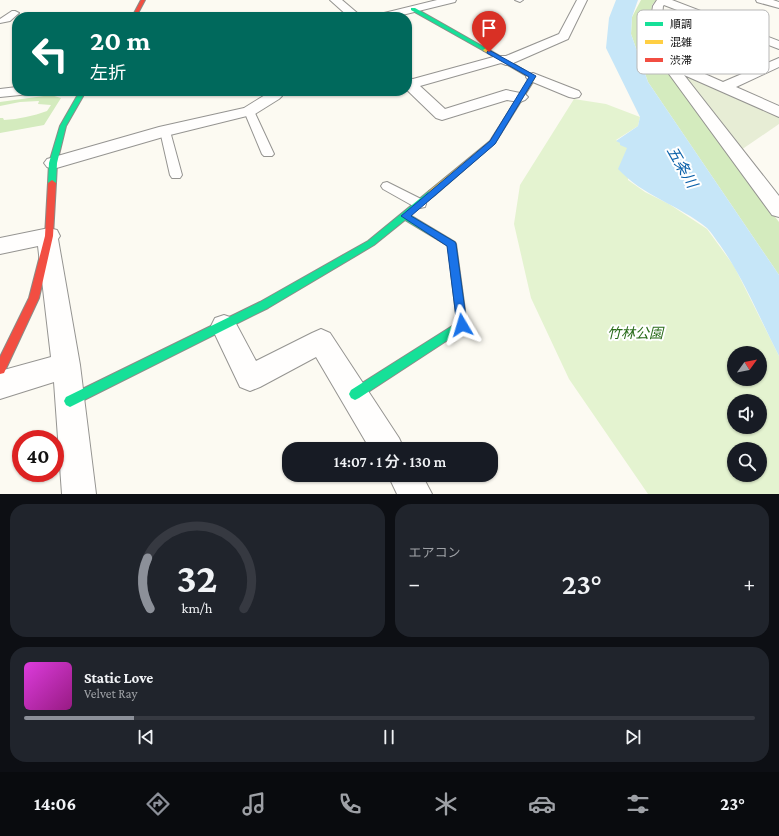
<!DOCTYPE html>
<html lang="ja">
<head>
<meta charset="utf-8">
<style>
  body { margin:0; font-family:"Crimson Pro","Noto Sans JP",serif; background:#20242c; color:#f1f3f6; height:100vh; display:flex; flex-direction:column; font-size:15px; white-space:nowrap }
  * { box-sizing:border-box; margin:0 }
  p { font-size:13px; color:#9ea1a6 }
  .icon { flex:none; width:22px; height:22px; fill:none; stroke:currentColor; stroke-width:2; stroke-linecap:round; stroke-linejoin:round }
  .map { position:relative; height:494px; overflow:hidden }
  .drawer { display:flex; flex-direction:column; gap:10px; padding:10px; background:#0d0f14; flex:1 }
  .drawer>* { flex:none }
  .hud { position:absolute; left:12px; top:12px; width:400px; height:84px; border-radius:16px; box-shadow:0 1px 3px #0004; background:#00695c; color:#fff; overflow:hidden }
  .needle { width:26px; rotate:57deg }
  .controls { position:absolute; left:727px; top:346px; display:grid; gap:8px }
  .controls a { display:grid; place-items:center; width:40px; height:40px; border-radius:50%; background:#171b24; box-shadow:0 1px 3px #0004; font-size:20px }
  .speed { position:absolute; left:12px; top:430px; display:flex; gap:8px; font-size:20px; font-weight:700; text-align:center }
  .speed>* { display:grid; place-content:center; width:52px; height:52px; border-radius:50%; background:#171b24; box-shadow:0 1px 3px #0004; line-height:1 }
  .speed .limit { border:6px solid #d22; background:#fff; color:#111 }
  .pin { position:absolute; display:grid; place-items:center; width:34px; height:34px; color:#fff; margin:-41px -17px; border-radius:50% 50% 50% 0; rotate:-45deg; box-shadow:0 0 4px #0007 }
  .pin .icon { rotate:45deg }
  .me { position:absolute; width:44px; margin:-22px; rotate:353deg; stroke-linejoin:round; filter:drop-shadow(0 0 3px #0008) }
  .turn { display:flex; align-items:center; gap:14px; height:84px; padding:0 12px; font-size:18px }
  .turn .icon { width:52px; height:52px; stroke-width:2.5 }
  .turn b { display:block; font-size:28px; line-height:34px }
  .big { font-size:30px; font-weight:600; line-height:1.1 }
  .drawer .tile { flex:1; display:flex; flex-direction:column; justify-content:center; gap:6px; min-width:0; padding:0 14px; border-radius:16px; background:#20242c }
  .drawer .dial { align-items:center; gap:0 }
  .dial svg { height:104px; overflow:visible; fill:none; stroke:#363941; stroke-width:7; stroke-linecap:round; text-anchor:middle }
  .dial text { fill:#f1f3f6; stroke:none }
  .song { display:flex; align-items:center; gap:12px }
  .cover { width:48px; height:48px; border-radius:6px; background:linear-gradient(135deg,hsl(300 70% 55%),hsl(310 70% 35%)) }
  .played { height:4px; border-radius:2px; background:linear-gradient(90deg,#8c9099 15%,#363941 15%) }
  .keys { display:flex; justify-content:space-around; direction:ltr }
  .heat { display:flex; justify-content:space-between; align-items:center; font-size:22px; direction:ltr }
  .drawer .tiles { flex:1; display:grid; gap:10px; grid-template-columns:1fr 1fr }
  .tile:last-child { grid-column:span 2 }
  .trip { position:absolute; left:282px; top:442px; width:216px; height:40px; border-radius:16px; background:#171b24; box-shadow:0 1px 3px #0004; font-weight:600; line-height:40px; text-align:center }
  .tab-bar { display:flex; height:64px; justify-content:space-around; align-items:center; background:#090b0e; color:#9ea1a6 }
  .tab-bar .icon { width:28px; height:28px }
  .tab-bar .active { color:#8c9099 }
  .tab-bar b { font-size:18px; color:#f1f3f6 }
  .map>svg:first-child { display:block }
</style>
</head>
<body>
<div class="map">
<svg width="779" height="494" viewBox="0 0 779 494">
  <rect width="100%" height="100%" fill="#fcfaf2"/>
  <!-- green -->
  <path fill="#e4f3d0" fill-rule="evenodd" d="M574 99 606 104 640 117 638 126 616 140 627 147 628 180 645 192 669 204 707 229 734 266 779 356V494H648L569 379 531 298 514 224 520 185ZM734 353H760V379H734ZM734 401H760V427H734ZM734 449H760V475H734Z"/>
  <!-- forest -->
  <path fill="#d4ebbe" d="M641 0H656L652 5 648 31 659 59 722 147 779 222V275L648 82 631 34 632 17Z
    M51 95 61 98 44 125 0 133V118H3L4 120C19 119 33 116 47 111L51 105 38 104 39 101 20 102 0 106V102Z"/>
  <!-- cemetery -->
  <path fill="#e7edd5" d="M692 76 779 116V124L741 150 685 77Z"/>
  <!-- water -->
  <path fill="#c6e6f8" d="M616 0H638L632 17 631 34 648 82 779 275V356C760 319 744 279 720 245 716 240 712 233 707 228 679 205 643 196 618 169L627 148 620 145V143L616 141 638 126 640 117 606 48 609 18Z"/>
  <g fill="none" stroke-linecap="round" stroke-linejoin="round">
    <!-- lane casing -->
    <g stroke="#959491" stroke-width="2">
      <path id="lane" d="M515 0H523L520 2Z
        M12 11H15L19 13 10 21 0 23V19Z
        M249 108 254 111 274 154 272 156H264L262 154 244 111Z
        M165 128 170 131 182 175 180 178H172L170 175 160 131Z
        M387 182 425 201 426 204 425 207 420 208 415 207 383 189 381 186 383 183Z"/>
    </g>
    <!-- street casing -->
    <g stroke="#959491" stroke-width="2">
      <path id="street" d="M330 0H342L362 17H349Z
        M437 0H456L455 2 394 17H374L376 15Z
        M577 0H587L568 39 511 64 506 65 501 63 420 86 445 109 506 90 525 94 528 97 525 100 520 102 507 100 442 120 436 118 407 90V78L413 79 497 56H506L559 34Z
        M657 0H672L779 41V49L664 5 663 6 660 37 673 60 723 82 779 58V67L736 87 779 106V117L684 75 779 196V217L772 215 661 63 648 37 653 6Z
        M756 0H773L779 2V8L757 2Z
        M533 73 579 91 581 94 579 97 574 98 569 97 528 80 526 77 528 74Z
        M17 87V91H32L30 94 0 97V89Z
        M263 91H278L282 96 279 99 255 114 170 135 53 169 47 167 44 163 47 159 159 127 244 108 265 95Z
        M49 228 57 230 60 236 58 239 80 365 96 494H62L54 382 0 399V371L51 357 38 246 0 254V238Z
        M224 315 233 318 256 361 312 333 321 329 330 333 399 438 404 449H370L316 357 260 387 250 391 240 387 211 326 215 318Z
        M388 475H422L432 494H397Z"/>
    </g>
    <!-- fast casing -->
    <g stroke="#8c8b87" stroke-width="2">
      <path id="fast" d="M411 8H415L489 50 484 51 411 10Z
        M80 91H86L66 126 57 163 56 183 52 186 49 185 48 183 49 163 60 126Z
        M432 190 436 193 435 195 410 215 455 242 456 244 467 325 466 328 359 398 355 400 351 398 349 394 351 390 457 323 448 246 405 220 374 245 268 308 70 407 66 405 64 401 66 397 260 302 368 241 429 191Z"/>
    </g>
    <!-- slow casing -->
    <g stroke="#8c8b87" stroke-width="2">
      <path id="slow" d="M486 48 536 77 495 143 435 195H429L428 193 429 191 490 141 530 78 484 51 483 50Z"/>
    </g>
    <!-- jam casing -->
    <g stroke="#8c8b87" stroke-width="2">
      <path id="jam" d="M141 0H145L136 17H132Z
        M52 180 56 183 53 236 39 298 4 373 0 374V357L29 298 45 236 48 183Z"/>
    </g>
    <!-- lane -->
    <use href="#lane" fill="#fffefd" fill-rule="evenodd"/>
    <!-- street -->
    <use href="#street" fill="#fffefd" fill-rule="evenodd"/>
    <!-- fast -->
    <use href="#fast" fill="#16e098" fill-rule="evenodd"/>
    <!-- slow -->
    <use href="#slow" fill="#ffcf43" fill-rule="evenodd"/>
    <!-- jam -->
    <use href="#jam" fill="#f24e42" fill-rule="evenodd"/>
  </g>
  <!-- route -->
  <path fill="#1a73e8" stroke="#114b97" d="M489 50 536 76 495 144 411 216 455 242 456 244 467 325 466 329 462 330 458 329 457 325 447 246 401 216 490 141 529 77 487 53V52Z"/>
  <g text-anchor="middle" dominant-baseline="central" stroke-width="4" stroke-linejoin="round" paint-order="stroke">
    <!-- park labels -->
    <g font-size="14" font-style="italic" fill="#286b19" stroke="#fff">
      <text x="635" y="333">竹林公園</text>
    </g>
    <!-- water labels -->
    <g font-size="15" font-style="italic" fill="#0d62aa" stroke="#fff">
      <text transform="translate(682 167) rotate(60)">五条川</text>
    </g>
  </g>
  <!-- legend -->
  <rect x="637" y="10" width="132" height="64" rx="6" fill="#fff" stroke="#b7b7b7" stroke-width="1"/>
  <rect x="645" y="22" width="18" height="4" fill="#16e098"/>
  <rect x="645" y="40" width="18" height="4" fill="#ffcf43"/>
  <rect x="645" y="58" width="18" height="4" fill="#f24e42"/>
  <g font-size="11" fill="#0e0e0e">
    <text x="670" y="28">順調</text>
    <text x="670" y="46">混雑</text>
    <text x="670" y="64">渋滞</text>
  </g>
</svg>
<div class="controls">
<a><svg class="needle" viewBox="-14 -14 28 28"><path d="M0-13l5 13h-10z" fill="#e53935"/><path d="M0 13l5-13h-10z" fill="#9ea1a6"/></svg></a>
<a><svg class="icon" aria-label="sound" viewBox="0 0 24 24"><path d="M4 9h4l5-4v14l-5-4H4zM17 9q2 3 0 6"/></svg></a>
<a><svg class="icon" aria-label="search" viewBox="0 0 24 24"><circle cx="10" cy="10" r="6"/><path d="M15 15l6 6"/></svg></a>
</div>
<div class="speed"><div class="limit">40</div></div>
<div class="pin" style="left:489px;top:52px;background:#d93025"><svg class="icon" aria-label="arrive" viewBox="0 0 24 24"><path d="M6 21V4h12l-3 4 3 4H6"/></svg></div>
<svg class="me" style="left:462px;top:325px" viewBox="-20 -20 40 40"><path d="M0-17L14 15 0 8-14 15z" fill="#1a73e8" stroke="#fff" stroke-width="4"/></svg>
<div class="trip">14:07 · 1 分 · 130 m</div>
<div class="hud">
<div class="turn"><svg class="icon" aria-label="left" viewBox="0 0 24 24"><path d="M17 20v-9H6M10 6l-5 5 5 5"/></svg><div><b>20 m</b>左折</div></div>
</div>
</div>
<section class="drawer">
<div class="tiles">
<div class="tile dial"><svg viewBox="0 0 100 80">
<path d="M14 69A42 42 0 1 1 86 69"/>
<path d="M14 69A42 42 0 0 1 12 30" stroke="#8c9099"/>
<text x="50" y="56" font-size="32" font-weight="700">32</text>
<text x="50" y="72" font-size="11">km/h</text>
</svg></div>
<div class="tile"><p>エアコン</p>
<div class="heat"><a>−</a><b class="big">23°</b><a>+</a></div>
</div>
<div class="tile">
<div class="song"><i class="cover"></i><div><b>Static Love</b><p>Velvet Ray</p></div></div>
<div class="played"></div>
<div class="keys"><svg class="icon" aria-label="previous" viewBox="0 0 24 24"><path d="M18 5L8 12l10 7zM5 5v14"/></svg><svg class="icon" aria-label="pause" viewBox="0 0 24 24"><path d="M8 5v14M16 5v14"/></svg><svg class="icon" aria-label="next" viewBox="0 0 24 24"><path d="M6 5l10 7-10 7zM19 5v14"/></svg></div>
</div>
</div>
</section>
<nav class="tab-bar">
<b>14:06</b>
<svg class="icon active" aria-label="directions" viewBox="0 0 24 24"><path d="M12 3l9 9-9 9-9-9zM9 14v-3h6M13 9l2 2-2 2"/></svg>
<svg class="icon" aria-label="music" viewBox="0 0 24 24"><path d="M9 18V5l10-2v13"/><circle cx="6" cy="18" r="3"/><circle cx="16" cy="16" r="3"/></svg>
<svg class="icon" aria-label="phone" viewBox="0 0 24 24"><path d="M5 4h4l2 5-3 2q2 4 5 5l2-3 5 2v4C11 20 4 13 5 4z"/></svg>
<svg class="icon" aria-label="climate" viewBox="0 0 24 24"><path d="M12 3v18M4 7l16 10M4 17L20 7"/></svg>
<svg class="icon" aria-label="car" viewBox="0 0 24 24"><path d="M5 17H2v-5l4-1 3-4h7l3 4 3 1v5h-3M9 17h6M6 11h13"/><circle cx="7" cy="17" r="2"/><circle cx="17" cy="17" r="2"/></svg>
<svg class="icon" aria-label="filters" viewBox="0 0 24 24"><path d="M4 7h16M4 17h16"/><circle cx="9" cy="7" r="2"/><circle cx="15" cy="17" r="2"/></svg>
<b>23°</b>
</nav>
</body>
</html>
